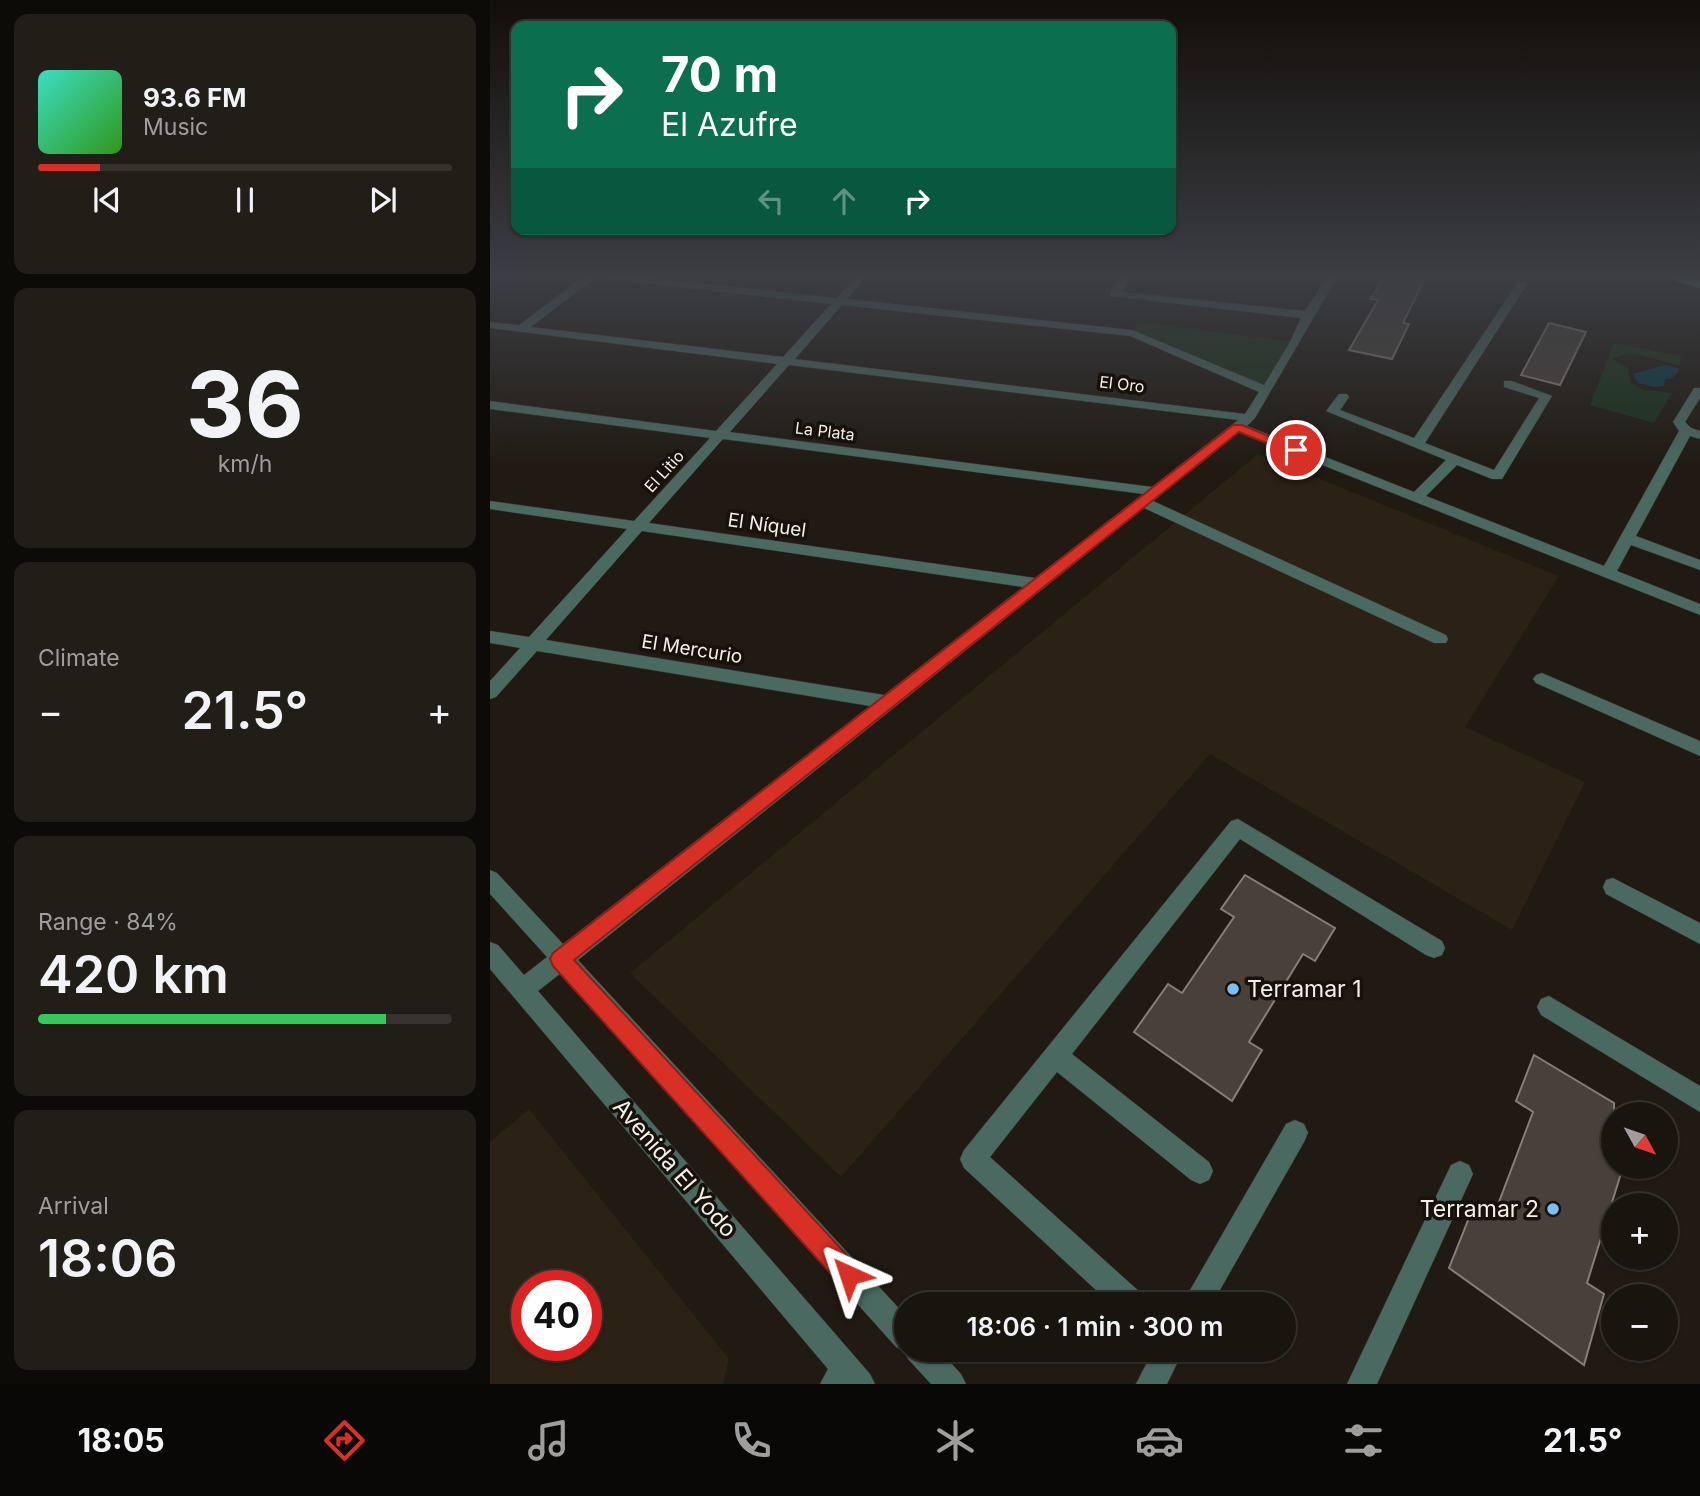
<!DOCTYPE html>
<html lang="en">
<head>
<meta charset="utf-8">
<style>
  body { margin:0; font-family:Inter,sans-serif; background:#211d17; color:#f1f3f6; height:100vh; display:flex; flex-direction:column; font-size:26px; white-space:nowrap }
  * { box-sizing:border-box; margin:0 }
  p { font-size:23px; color:#9f9e9e }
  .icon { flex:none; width:38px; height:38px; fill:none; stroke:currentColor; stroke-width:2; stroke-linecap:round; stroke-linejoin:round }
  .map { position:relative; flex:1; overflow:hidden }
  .details { display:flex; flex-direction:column; gap:14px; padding:14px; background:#0d0b08; width:490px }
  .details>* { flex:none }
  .banner { position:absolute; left:21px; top:21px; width:665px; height:214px; border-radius:14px; box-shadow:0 2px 5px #0004,0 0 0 2px #36332e; background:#0b6e4f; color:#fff; overflow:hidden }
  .needle { width:46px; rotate:130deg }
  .buttons { position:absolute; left:1111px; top:1102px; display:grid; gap:14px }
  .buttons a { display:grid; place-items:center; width:77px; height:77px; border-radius:50%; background:#18140e; box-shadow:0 2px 5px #0004,0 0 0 2px #36332e; font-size:35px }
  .speed { position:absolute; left:21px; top:1270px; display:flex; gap:14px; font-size:35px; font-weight:700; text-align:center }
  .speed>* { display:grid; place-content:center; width:91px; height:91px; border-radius:50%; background:#18140e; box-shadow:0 2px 5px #0004,0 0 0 2px #36332e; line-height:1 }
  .speed .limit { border:10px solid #d22; background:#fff; color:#111 }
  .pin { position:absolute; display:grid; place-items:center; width:60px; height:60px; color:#fff; margin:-30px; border:4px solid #fff; border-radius:50%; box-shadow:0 2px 7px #0007 }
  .me { position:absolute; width:77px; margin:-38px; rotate:318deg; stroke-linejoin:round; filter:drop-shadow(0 0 5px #0008) }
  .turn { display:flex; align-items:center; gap:24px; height:147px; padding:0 35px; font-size:32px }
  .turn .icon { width:91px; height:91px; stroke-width:2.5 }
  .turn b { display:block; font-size:49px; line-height:60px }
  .lanes { display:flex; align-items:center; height:66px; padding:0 35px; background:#0003; justify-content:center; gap:35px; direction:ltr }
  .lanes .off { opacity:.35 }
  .big { font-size:52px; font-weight:600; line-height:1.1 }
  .details .tile { flex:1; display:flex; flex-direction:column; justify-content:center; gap:10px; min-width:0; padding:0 24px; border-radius:14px; background:#211d17 }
  .details .dial { align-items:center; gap:0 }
  .dial b { font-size:91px; line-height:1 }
  .song { display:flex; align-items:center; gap:21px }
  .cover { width:84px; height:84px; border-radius:10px; background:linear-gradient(135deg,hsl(170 70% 55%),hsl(110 70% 35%)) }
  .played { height:7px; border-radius:4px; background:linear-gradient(90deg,#d93025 15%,#36332e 15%) }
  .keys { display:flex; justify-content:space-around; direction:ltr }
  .heat { display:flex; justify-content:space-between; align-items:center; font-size:38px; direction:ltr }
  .charge { height:10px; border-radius:5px; background:linear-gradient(90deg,#34c759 84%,#36332e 0) }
  .trip { position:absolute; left:404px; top:1292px; width:402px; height:70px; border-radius:35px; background:#18140e; box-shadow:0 2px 5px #0004,0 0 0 2px #36332e; font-weight:600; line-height:70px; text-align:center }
  .tabs { display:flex; height:112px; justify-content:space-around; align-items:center; background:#0a0806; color:#9f9e9e }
  .tabs .icon { width:49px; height:49px }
  .tabs .active { color:#d93025 }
  .tabs b { font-size:32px; color:#f1f3f6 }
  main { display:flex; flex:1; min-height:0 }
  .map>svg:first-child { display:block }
</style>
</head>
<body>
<main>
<section class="details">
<div class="tile">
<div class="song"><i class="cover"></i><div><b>93.6 FM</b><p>Music</p></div></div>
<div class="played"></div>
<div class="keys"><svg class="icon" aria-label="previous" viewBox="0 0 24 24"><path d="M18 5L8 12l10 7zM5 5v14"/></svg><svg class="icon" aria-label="pause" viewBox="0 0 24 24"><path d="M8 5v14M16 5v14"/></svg><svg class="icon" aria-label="next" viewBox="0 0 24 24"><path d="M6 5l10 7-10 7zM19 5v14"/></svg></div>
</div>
<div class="tile dial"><b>36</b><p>km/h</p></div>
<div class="tile"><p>Climate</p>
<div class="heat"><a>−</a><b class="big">21.5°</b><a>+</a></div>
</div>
<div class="tile"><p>Range · 84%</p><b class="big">420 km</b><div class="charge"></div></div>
<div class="tile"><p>Arrival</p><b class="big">18:06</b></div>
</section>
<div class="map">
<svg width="1210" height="1384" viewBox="0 0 1210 1384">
  <rect width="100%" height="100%" fill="#201a12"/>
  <!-- built -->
  <path fill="#2b2114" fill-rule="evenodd" d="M768 454 1069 576 975 727 1095 782 1022 930 720 754 351 1177 140 973Z
    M39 1109 239 1359 233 1384H0V1142ZM37 1286H96V1346H37Z"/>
  <!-- green -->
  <path fill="#1a3219" d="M647 322 806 342 776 390 642 333Z
    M1124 343 1191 356 1190 366C1170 361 1141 348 1122 359L1138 368 1141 383 1154 390 1182 393 1164 423 1100 405Z"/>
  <!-- water -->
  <path fill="#0c3a44" d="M1175 365 1188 368 1189 371 1182 378 1175 379 1174 386 1165 387 1148 383 1143 374Z"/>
  <!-- building -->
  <path fill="#494139" stroke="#877e75" stroke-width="2" d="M895 274H937L913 323 919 324 902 359 859 350 888 300 881 299Z
    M1059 323 1096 332 1070 385 1031 375Z
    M755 875 845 928 825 961 813 954 759 1042 772 1050 742 1101 644 1032 678 984 692 993 744 917 731 909Z
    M1044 1055 1124 1103V1167H1133L1097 1283 1114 1294 1094 1365 959 1268 985 1203 1004 1215 1043 1112 1026 1101Z"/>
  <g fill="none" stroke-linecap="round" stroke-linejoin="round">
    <!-- minor casing -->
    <g stroke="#39342c" stroke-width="1">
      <path id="minor" d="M97 274H123L347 298 368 274H379L357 299 642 330 774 385 800 342 811 318 621 296 620 294 631 274H641L632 292 815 311 839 274H849L765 418 757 426 924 492 956 460 836 411 849 394H857L859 397 850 410 924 438 1028 282H1036L1037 284 935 443 1004 470 1049 398 1014 387V381H1022L1062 396 1012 479H1002L967 465 936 496 1114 566 1189 431 1183 422 1204 388H1210V398L1195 422 1201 428 1210 431V439L1200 436 1146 536 1210 560V570L1141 545 1127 571 1210 604V615L749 432 663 501 956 635 958 639 956 643H944L654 508 88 960 416 1316V1349H448L471 1374 476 1384H441L418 1359 414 1351 406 1347 71 973 48 991 380 1374 385 1384H330L338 1369 0 969V942L8 945 34 975 57 957 0 894V870L7 873 73 944 380 706 47 651 6 697 0 699V681L30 648 0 643V631L39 637 137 529 0 509V501L144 521 220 438 0 409V401L226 431 287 364 0 328V322L29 325ZM105 278 341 304 293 357 41 327ZM352 305 640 336 769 392 755 414 305 359ZM299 365 748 420 662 487 240 432ZM233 439 653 494 545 578 159 523ZM152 531 533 587 394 695 56 640Z
        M1052 673 1210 741V756L1046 683 1043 679 1046 675Z
        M748 819 952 941 955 948 952 955 944 958 936 955 750 839 582 1054 719 1162 723 1171 719 1180 710 1184 701 1180 567 1072 500 1157 652 1294 656 1304H621L474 1168 470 1159 474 1150 741 821Z
        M1123 878 1210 923V944L1116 894 1113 887 1116 880Z
        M1059 996 1210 1086V1112L1051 1015 1047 1007 1051 999Z
        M805 1120 814 1124 818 1133 814 1142 722 1304H692L796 1124Z
        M970 1161 979 1165 983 1174 887 1384H857L961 1165Z
        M664 1349H694L677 1384H646Z"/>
    </g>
    <!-- highway casing -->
    <g stroke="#39342c" stroke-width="2">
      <path id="highway" d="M1164 274H1185L1210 280V288Z"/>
    </g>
    <!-- minor -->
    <use href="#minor" fill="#4a6961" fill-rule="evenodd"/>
    <!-- highway -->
    <use href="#highway" fill="#89d9c5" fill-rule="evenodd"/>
  </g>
  <!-- sky -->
  <linearGradient id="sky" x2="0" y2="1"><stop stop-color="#120e0a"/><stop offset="0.59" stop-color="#3c3e44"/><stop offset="1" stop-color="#3c3e44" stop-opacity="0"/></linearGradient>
  <rect width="1210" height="468" fill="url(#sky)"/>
  <!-- route -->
  <path fill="#d93025" stroke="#8d1f18" stroke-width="2" d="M743 425H752L812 450 801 453 749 432 84 960 367 1266 371 1275 367 1284 359 1287 350 1284 63 966 60 959 63 953Z"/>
  <!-- markers -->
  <g fill="#7abff8" stroke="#171109" stroke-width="2.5">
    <circle cx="743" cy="989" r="7"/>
    <circle cx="1063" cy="1209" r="7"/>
  </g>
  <g text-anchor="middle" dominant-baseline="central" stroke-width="7" stroke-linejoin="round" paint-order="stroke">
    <!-- far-street labels -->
    <g font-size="16" fill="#f4efea" stroke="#171109">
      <text transform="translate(632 384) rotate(7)">El Oro</text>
      <text transform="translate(335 431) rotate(7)">La Plata</text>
      <text transform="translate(174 471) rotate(-48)">El Litio</text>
    </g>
    <!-- street labels -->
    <g font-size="19" fill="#f4efea" stroke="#171109">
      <text transform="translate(277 525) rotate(8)">El Níquel</text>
      <text transform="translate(202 649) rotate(9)">El Mercurio</text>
    </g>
    <!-- near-poi labels -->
    <g font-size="23" fill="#f4efea" stroke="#171109" text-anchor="start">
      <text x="757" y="989">Terramar 1</text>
      <text x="1049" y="1209" text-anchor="end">Terramar 2</text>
    </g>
    <!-- near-street labels -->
    <g font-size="23" fill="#f4efea" stroke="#171109">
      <text transform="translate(185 1168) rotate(49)">Avenida El Yodo</text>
    </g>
  </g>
</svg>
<div class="buttons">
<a><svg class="needle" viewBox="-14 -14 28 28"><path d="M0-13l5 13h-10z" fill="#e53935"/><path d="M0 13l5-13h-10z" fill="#9f9e9e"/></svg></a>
<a>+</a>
<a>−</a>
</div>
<div class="speed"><div class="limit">40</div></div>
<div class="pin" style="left:806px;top:450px;background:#d93025"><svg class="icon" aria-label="arrive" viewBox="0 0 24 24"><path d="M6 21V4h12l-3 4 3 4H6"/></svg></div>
<svg class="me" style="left:359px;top:1275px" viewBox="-20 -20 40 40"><path d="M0-17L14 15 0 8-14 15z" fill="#d93025" stroke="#fff" stroke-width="4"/></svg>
<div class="trip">18:06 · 1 min · 300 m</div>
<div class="banner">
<div class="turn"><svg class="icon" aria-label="right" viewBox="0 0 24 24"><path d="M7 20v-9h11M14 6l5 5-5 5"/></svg><div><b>70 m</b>El Azufre</div></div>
<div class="lanes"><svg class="icon off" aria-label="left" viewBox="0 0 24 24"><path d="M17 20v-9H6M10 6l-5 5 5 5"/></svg><svg class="icon off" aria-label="ahead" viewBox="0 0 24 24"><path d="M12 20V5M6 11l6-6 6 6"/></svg><svg class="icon" aria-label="right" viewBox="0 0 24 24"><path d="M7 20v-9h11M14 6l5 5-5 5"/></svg></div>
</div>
</div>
</main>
<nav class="tabs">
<b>18:05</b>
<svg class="icon active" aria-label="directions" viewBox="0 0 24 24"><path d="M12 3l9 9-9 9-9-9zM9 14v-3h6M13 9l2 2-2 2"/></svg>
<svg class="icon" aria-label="music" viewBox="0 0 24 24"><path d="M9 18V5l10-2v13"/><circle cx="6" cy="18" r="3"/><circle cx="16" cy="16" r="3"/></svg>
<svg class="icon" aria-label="phone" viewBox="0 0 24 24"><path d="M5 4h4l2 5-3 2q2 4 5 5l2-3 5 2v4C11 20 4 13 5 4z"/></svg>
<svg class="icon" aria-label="climate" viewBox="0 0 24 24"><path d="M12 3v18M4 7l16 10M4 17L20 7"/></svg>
<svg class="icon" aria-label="car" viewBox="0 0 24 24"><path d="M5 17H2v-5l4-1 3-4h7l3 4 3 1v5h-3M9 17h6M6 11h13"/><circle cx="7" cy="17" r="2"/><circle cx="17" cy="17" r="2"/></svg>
<svg class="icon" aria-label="filters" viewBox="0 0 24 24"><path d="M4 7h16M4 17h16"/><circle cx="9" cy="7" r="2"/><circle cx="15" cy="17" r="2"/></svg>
<b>21.5°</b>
</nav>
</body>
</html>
